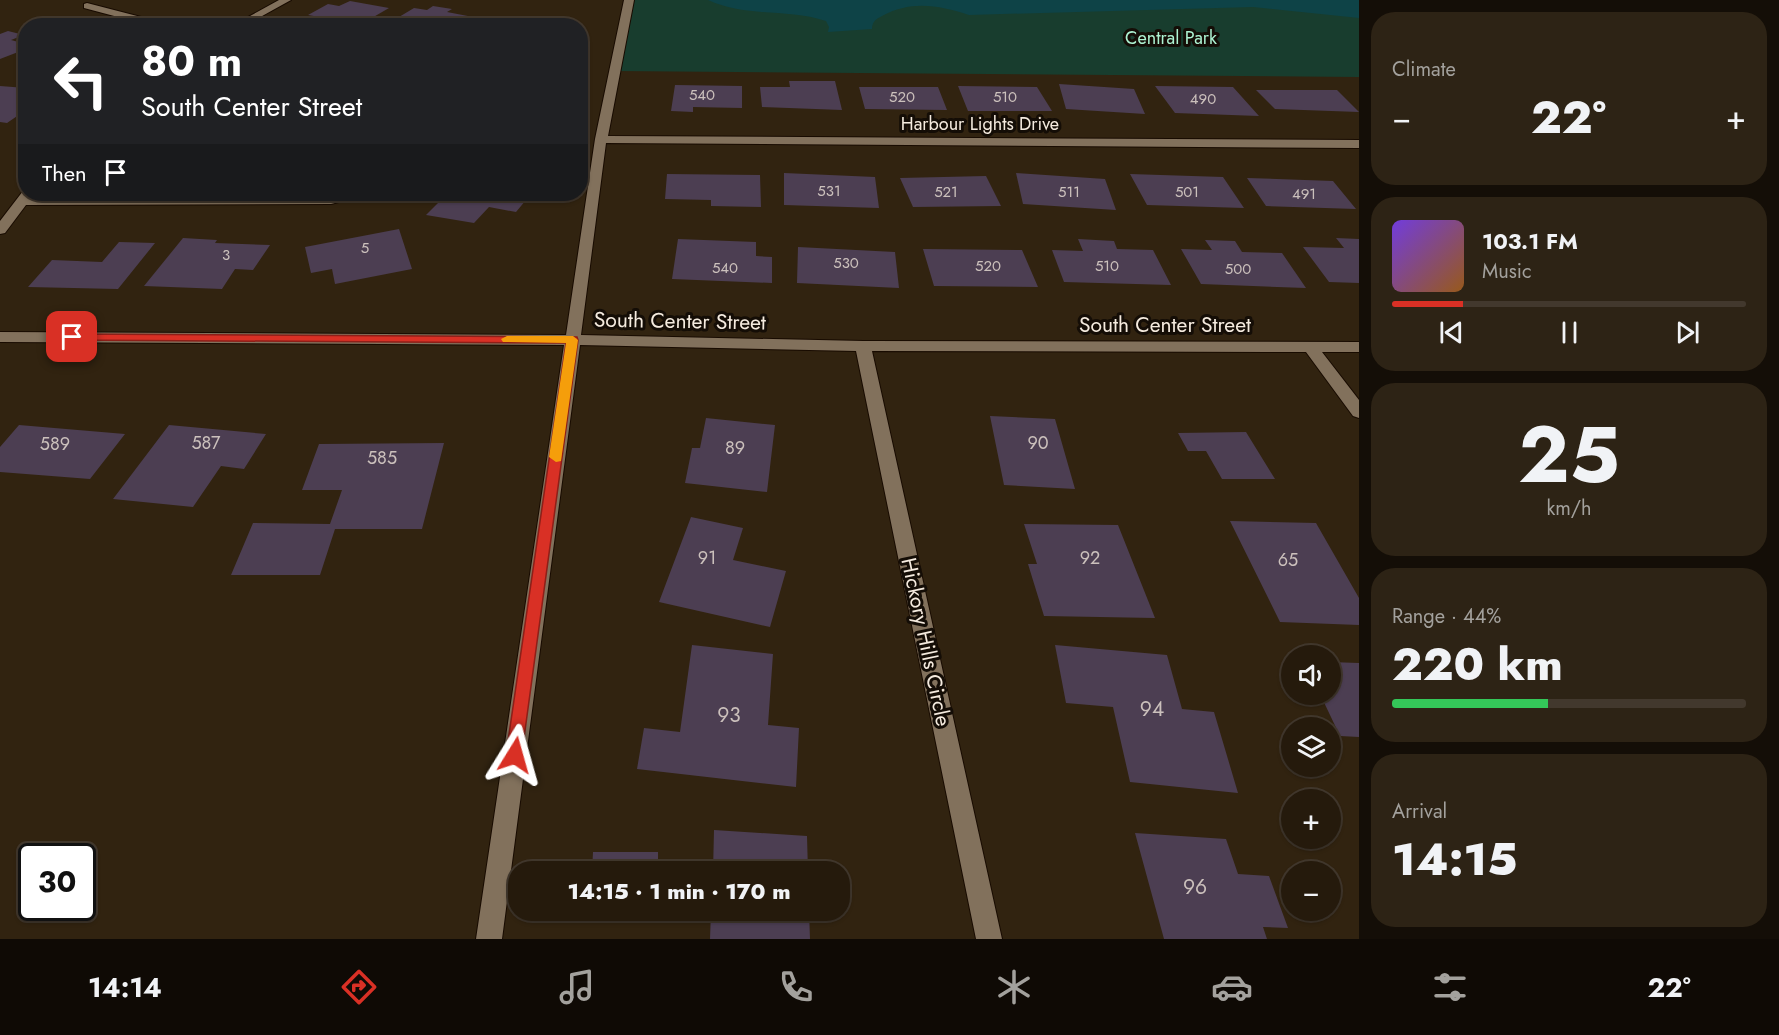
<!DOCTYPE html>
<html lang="en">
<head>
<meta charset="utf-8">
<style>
  body { margin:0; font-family:Jost,sans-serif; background:#2d2315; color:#f1f3f6; height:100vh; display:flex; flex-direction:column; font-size:22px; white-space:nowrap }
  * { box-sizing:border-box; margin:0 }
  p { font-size:20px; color:#a3a19d }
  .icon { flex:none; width:33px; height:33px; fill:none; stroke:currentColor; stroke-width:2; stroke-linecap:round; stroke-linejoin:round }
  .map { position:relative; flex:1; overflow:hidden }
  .drawer { display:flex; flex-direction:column; gap:12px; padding:12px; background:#140e07; width:420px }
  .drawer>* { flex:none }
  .hud { position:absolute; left:18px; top:18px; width:570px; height:183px; border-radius:24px; box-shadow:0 2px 4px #0004,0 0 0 2px #42382d; background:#202124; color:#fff; overflow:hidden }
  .fabs { position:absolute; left:1281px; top:645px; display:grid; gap:12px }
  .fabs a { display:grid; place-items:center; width:60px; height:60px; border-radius:50%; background:#251a0c; box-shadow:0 2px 4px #0004,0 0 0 2px #42382d; font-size:30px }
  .speed { position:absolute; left:18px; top:843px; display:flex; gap:12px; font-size:30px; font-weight:700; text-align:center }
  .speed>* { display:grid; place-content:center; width:78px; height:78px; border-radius:50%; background:#251a0c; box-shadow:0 2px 4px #0004,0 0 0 2px #42382d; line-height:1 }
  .speed .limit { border:3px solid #111; border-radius:9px; background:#fff; color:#111 }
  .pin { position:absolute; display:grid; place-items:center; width:51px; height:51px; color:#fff; margin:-26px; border-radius:12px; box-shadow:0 3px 9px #0006 }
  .me { position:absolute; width:66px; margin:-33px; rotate:8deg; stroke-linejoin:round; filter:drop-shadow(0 0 4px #0008) }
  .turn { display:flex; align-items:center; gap:21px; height:126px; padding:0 24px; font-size:27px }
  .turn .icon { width:78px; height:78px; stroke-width:2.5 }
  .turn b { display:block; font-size:42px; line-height:51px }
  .then { display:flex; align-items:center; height:57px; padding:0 24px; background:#0003; gap:12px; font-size:22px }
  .big { font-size:45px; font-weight:800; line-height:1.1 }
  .drawer .widget { flex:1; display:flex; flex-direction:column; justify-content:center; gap:9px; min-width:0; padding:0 21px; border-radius:24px; background:#2d2315 }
  .drawer .dial { align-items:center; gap:0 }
  .dial b { font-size:78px; line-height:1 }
  .song { display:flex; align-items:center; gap:18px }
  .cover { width:72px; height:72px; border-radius:9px; background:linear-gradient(135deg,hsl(260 70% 55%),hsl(30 70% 35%)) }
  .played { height:6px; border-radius:3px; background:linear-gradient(90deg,#d93025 20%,#42382d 20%) }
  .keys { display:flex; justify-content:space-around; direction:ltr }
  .heat { display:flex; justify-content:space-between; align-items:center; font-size:33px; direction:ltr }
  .charge { height:9px; border-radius:4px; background:linear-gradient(90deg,#34c759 44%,#42382d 0) }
  .trip { position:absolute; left:508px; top:861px; width:342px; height:60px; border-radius:24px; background:#251a0c; box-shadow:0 2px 4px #0004,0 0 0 2px #42382d; font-weight:800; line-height:60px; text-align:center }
  .tabs { display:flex; height:96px; justify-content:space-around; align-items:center; background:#0f0a05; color:#a3a19d }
  .tabs .icon { width:42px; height:42px }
  .tabs .current { color:#d93025 }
  .tabs b { font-size:27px; color:#f1f3f6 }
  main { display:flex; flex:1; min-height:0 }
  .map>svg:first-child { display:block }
</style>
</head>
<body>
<main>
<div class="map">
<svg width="1359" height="939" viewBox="0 0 1359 939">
  <rect width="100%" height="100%" fill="#312310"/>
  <!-- green -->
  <path fill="#183d2e" d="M629 0H1359V77L615 71Z"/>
  <!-- water -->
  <path fill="#0e4347" d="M708 0H1359V18L1253 7 969 15C939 5 911 0 882 16 876 19 872 22 872 29L828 32 829 27 826 21C787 8 748 18 708 0Z"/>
  <!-- building -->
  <path fill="#4c3e52" d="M350 1 389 8 358 26 332 23 336 20 308 15 328 4 339 6Z
    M433 6 452 9 447 12 473 17 459 26 417 23 414 26H384L414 8 427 10Z
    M8 31 24 35 11 40 26 44V49L0 59V34Z
    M789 81H835L842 110 762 107 760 87H790Z
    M1059 84 1134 89 1145 114 1066 109Z
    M675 85 742 86V108L693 107V112L671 111Z
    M0 86 26 88V110L7 123 0 122Z
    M958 86 1037 87 1052 111H968Z
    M1155 86 1233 87 1259 116 1175 113Z
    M859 87H938L947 110 865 109Z
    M1256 90H1337L1359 112 1275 109Z
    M784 173 875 177 879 208 784 205Z
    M1016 173 1105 179 1116 210 1023 204Z
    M667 174 760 175 761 207 711 206V200L665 199Z
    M1130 174 1223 177 1244 208 1147 205Z
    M986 176 1001 206 913 207 900 178Z
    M1247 178 1333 181 1356 209 1266 206Z
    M447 194H531L516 212 489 207 474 223 426 215Z
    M399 229 412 269 335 284 332 269 311 273 305 247Z
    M183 238 217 240 215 243 270 245 253 270 235 269 222 289 144 286Z
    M1336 238 1359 239V283L1329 282 1303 247 1344 248Z
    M678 239 756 242V256L772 257V283L672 279Z
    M1078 239 1114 241 1117 249 1153 250 1171 285 1064 282 1052 250 1083 251Z
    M1205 240 1235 241 1242 252 1282 253 1306 288 1201 284 1181 249 1212 250Z
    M119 242 155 243 118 289 28 287 52 260 102 262Z
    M798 247 895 252 899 288 797 283Z
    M923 249 1022 250 1038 287 934 286Z
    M990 416 1055 419 1075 489 1004 485Z
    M706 418 775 425 767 492 685 483 692 448H700Z
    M19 425 125 434 90 479 0 472V447Z
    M169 425 266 434 244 469 221 466 193 507 113 499Z
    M1246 432 1275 479H1222L1206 451H1188L1178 433Z
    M444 443 422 529H335L320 575H231L253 523 330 524 342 490H302L319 444Z
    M691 517 743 528 733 560 786 571 770 627 659 602Z
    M1230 521 1316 523 1359 598V625L1280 622Z
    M1024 524 1118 525 1155 618 1044 616 1028 564H1037Z
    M692 645 773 654 768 725 799 728 796 787 637 769 644 728 680 732Z
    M1055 645 1167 655 1182 709 1214 712 1238 793 1130 782 1113 707 1066 703Z
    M1330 662 1359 663V737L1340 736 1320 694H1330Z
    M714 830 807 836 808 872H713Z
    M1135 833 1226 839 1238 874 1269 876 1288 928 1263 927 1267 939H1164Z
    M593 852H658V872H592Z
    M590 910H658V913L590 914Z
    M711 910H809L810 939H710Z"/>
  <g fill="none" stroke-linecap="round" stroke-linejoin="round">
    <!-- minor casing -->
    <g stroke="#180b00" stroke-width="2">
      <path id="minor" d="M279 0H291L244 26H232Z
        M624 0H634L608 136 1359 140V148L606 143 581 335 863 341 1359 342V352H1322L1359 400V418L1353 416 1306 352 872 351 1002 939H976L856 351 580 345 502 939H476L564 345 0 342V332L566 335 595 139Z
        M87 3 168 24 169 26H152L84 8V4Z
        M23 191 34 194 32 197 331 196 340 194H359L358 197 331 204 26 205 5 233 0 234V221Z"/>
    </g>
    <!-- minor -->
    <use href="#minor" fill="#82715c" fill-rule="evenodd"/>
  </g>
  <!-- route -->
  <path fill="#d93025" stroke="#8d1f18" stroke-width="1.5" d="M72 334 577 337 578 340 521 760 515 763 508 760 506 755 566 343 67 340V335Z"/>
  <!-- slow -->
  <path fill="#f59e0b" d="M507 336H573L578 340 561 461 556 462 549 457 566 343 503 342 501 339Z"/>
  <g text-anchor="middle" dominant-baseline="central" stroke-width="6" stroke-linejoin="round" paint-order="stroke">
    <!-- far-number labels -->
    <g font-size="15" fill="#cbc0bc">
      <text x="702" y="95">540</text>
      <text x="902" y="97">520</text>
      <text x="1005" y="97">510</text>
      <text x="1203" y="99">490</text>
      <text x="829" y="191">531</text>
      <text x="946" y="192">521</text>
      <text x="1069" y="192">511</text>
      <text x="1187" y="192">501</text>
      <text x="1304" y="194">491</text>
      <text x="365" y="248">5</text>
      <text x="226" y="255">3</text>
      <text x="846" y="263">530</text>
      <text x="988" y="266">520</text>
      <text x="1107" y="266">510</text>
      <text x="725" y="268">540</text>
      <text x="1238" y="269">500</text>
    </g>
    <!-- far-park labels -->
    <g font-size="18" fill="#adf3d2" stroke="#140d06">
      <text x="1171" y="38">Central Park</text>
    </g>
    <!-- far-street labels -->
    <g font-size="18" fill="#f5ebdf" stroke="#140d06">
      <text x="980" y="124">Harbour Lights Drive</text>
    </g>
    <!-- number labels -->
    <g font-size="18" fill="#cbc0bc">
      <text x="206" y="443">587</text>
      <text x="1038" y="443">90</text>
      <text x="55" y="444">589</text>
      <text x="735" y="448">89</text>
      <text x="382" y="458">585</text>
      <text x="707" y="558">91</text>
      <text x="1090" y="558">92</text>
      <text x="1288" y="560">65</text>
    </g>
    <!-- street labels -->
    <g font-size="21" fill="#f5ebdf" stroke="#140d06">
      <text transform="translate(680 321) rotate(1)">South Center Street</text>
      <text x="1165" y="325">South Center Street</text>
      <text transform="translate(926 642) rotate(78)">Hickory Hills Circle</text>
    </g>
    <!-- near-number labels -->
    <g font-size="21" fill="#cbc0bc">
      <text x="1152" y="709">94</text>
      <text x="729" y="715">93</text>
      <text x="1195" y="887">96</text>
    </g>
  </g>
</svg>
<div class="fabs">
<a><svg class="icon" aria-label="sound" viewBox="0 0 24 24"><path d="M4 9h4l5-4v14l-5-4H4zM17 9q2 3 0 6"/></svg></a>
<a><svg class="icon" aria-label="layers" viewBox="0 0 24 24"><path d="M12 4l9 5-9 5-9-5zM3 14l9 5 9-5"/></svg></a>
<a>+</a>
<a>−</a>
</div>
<div class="speed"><div class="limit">30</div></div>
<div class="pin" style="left:72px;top:337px;background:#d93025"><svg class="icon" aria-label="arrive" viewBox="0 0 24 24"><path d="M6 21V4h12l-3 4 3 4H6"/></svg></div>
<svg class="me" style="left:515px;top:755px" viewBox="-20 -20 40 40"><path d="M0-17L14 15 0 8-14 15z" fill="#d93025" stroke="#fff" stroke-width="4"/></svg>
<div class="trip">14:15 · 1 min · 170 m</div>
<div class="hud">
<div class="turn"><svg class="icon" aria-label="left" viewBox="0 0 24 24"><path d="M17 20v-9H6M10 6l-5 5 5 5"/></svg><div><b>80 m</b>South Center Street</div></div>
<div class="then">Then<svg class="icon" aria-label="arrive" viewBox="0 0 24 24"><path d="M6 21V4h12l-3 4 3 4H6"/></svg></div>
</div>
</div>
<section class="drawer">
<div class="widget"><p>Climate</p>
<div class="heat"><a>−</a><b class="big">22°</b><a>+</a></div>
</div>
<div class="widget">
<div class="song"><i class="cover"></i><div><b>103.1 FM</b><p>Music</p></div></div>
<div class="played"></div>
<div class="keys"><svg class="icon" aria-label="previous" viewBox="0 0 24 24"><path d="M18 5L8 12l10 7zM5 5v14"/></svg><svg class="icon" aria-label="pause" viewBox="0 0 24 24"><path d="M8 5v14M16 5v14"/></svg><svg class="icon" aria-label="next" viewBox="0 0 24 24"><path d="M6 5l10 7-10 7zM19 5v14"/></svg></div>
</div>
<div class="widget dial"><b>25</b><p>km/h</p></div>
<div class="widget"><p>Range · 44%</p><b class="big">220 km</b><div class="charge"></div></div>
<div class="widget"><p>Arrival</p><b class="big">14:15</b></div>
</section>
</main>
<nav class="tabs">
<b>14:14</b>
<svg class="icon current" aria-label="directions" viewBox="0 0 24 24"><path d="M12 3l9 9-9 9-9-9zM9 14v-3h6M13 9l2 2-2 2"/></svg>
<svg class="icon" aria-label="music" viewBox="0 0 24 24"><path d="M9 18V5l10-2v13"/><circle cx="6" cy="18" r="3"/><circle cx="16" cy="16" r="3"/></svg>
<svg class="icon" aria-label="phone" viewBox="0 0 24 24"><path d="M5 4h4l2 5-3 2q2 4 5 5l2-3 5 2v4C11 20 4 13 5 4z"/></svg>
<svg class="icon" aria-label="climate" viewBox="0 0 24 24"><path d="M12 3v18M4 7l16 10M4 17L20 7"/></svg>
<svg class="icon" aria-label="car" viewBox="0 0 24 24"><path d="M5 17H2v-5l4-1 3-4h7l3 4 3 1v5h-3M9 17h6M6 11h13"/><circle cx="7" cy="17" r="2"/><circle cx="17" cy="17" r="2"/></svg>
<svg class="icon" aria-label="filters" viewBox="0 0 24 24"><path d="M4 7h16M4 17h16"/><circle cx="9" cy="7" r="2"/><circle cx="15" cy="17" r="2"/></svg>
<b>22°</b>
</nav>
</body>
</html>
